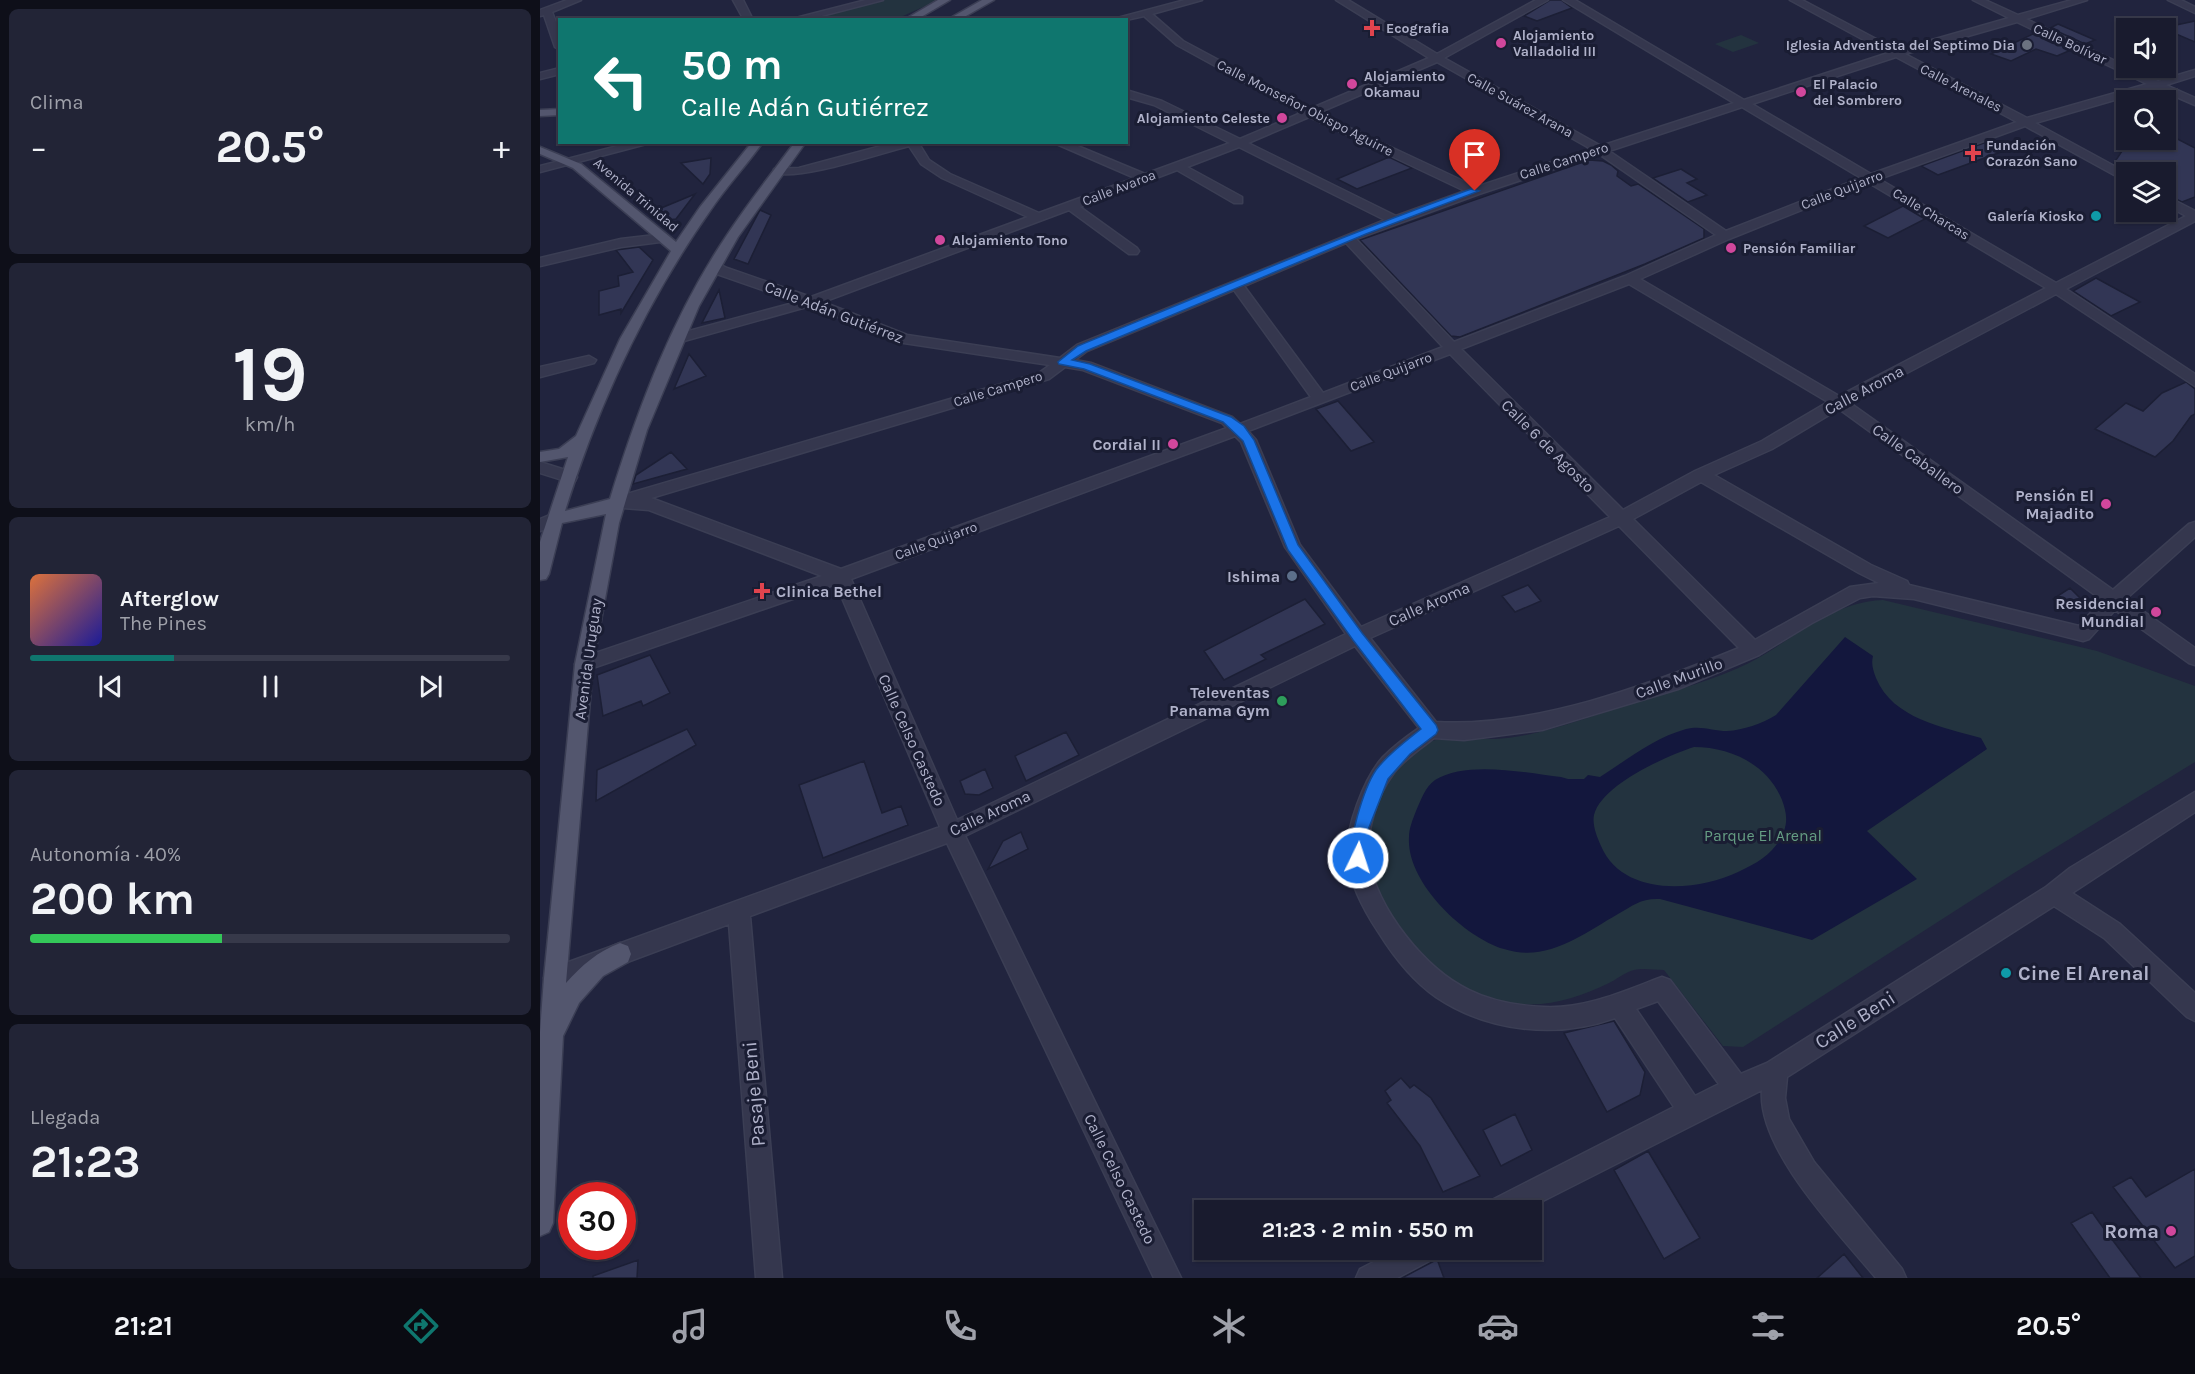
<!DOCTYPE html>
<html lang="es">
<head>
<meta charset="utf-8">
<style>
  body { margin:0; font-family:Karla,sans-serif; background:#222436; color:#f1f3f6; height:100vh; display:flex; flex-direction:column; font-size:22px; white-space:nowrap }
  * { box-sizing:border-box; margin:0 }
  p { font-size:20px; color:#9fa1aa }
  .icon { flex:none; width:33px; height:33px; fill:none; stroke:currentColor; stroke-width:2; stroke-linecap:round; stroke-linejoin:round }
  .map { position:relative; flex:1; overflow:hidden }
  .panel { display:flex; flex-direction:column; gap:9px; padding:9px; background:#0e0f19; width:540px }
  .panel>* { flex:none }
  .guide { position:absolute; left:18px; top:18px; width:570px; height:126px; border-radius:0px; box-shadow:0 2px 4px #0004,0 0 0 2px #37394a; background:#0f766e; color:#fff; overflow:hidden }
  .controls { position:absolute; left:1576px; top:18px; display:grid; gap:12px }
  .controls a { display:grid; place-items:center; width:60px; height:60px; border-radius:0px; background:#191b2e; box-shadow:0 2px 4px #0004,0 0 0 2px #37394a; font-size:30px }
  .speed { position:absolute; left:18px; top:1182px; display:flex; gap:12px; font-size:30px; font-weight:700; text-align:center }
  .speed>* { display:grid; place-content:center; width:78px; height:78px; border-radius:50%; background:#191b2e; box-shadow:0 2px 4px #0004,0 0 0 2px #37394a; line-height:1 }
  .speed .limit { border:9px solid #d22; background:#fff; color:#111 }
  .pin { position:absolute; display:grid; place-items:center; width:51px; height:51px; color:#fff; margin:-62px -26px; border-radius:50% 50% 50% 0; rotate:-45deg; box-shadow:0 0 6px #0007 }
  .pin .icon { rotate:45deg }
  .me { position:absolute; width:66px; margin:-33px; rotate:4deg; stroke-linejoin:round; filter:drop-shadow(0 0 4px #0008) }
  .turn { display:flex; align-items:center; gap:21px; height:126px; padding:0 24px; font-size:27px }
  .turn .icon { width:78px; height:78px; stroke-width:2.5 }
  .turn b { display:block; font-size:42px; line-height:51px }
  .big { font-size:45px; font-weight:700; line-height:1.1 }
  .panel .card { flex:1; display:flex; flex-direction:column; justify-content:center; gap:9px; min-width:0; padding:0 21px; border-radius:9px; background:#222436 }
  .panel .dial { align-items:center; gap:0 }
  .dial b { font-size:78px; line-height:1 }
  .song { display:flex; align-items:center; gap:18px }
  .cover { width:72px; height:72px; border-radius:9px; background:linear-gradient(135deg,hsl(20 70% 55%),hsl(240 70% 35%)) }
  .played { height:6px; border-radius:3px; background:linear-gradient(90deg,#0f766e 30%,#37394a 30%) }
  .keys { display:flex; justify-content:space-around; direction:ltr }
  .heat { display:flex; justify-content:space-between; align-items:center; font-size:33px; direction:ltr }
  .charge { height:9px; border-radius:4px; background:linear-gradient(90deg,#34c759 40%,#37394a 0) }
  .trip { position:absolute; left:654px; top:1200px; width:348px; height:60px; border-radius:0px; background:#191b2e; box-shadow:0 2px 4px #0004,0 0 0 2px #37394a; font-weight:700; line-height:60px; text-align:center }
  .tabs { display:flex; height:96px; justify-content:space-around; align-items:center; background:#0a0b12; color:#9fa1aa }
  .tabs .icon { width:42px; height:42px }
  .tabs .active { color:#0f766e }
  .tabs b { font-size:27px; color:#f1f3f6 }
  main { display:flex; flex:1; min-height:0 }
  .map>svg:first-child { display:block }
</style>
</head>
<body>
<main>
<section class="panel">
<div class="card"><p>Clima</p>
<div class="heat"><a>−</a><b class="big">20.5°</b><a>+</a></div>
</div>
<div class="card dial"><b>19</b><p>km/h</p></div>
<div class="card">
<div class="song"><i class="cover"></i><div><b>Afterglow</b><p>The Pines</p></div></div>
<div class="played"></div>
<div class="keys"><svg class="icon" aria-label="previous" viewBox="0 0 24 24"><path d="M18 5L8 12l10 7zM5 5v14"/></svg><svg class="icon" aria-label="pause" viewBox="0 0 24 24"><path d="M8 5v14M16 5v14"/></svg><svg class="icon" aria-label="next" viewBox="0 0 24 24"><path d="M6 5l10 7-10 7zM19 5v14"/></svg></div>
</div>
<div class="card"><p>Autonomía · 40%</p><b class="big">200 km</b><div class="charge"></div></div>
<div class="card"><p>Llegada</p><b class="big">21:23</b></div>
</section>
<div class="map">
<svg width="1655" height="1278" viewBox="0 0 1655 1278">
  <rect width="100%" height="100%" fill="#21243e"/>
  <!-- green -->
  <path fill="#23333f" d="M345 0H399L356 19 260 20Z
    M1201 35 1219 43 1193 52 1175 44Z
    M1343 600 1557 651 1655 686V762L1474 873 1203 1047 1183 1046 1124 970C1115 970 1103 968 1094 970 1085 972 1076 980 1067 984 1041 996 1011 1007 981 1004 920 999 888 965 854 918 816 867 824 787 877 748 897 733 932 740 955 739 996 738 1059 713 1100 701 1136 690 1175 680 1209 663 1253 640 1291 602 1343 600Z"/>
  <!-- water -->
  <path fill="#13173d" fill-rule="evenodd" d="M1305 637 1333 656C1331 664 1333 670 1336 678 1353 719 1403 727 1441 738L1447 749 1327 831 1377 879 1272 940 1120 899C1101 898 1094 905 1078 914 1043 934 1007 963 964 949 924 937 866 882 869 837 869 828 873 819 876 811 881 800 885 787 895 780 927 760 986 773 1021 777L1028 779H1044L1048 775 1060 777C1088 759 1114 738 1146 729 1161 725 1173 731 1187 731 1204 730 1221 724 1236 715ZM1154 747C1191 747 1228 765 1242 800 1246 811 1248 820 1244 831 1235 853 1219 862 1198 872 1156 892 1083 897 1061 846 1057 837 1052 825 1054 815 1062 784 1127 756 1154 747Z"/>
  <!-- building -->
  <path fill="#323655" stroke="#1c1f35" stroke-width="1.5" d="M1010 0H1021L1032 8 997 21 984 16Z
    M1655 21V42L1622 28Z
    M1518 24 1555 40 1545 44 1510 28Z
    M1495 33 1531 50 1517 56 1496 49 1471 61 1451 54Z
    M1626 133 1655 148V197L1642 202 1626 194V172H1589L1574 163 1586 145 1602 140H1626Z
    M1452 140 1469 149 1398 175 1381 166Z
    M849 157 872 168 817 189 797 179Z
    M171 158 170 174 163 184 141 163Z
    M1049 160 1063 161 1071 165 1078 171 1077 176 1091 186 1098 184 1164 229V238L1105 264 920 337 911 336 820 240Z
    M1141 169 1157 179 1147 183 1167 195 1148 202 1113 178Z
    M155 194 136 219 128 220 114 211Z
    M1363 206 1385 219 1348 238 1324 226Z
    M220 210 231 215 208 264 194 259Z
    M99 247 113 260 81 313V309L59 315V291L79 286 78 276 93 272 76 250Z
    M1556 278 1600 302 1571 316 1533 291Z
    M179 290 185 318 162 323Z
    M149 354 166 376 134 389Z
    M1646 382 1655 389V414L1651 416 1633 441 1615 457 1555 429 1586 403 1603 411 1622 393Z
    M798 401 834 442 811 451 776 409Z
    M131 452 147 469 93 484 96 475Z
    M988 585 1001 601 975 612 962 596Z
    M1530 588 1541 599 1540 605 1530 612 1513 599Z
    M765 599 785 624 721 655 726 659 684 680 664 651Z
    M110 655 130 693 103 706 101 701 63 716 57 675Z
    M147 729 156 745 56 801 57 770Z
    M526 732 539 755 486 781 475 756Z
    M324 761 342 813 361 806 368 825 283 858 259 785Z
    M445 769 453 788 439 795 425 794 420 781Z
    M481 832 488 849 448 869 463 841Z
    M1074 1021 1105 1072 1100 1095 1067 1112 1024 1033Z
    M861 1078 870 1088 874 1085 891 1098 940 1176 903 1192 880 1146 847 1103 851 1100 845 1091Z
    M975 1114 992 1150 961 1166 943 1130Z
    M1108 1151 1160 1238 1124 1259 1074 1170Z
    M1655 1169V1256L1635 1268 1573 1187 1591 1177 1606 1197Z
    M1552 1212 1559 1222 1601 1278H1570L1531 1223Z
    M1304 1254 1323 1278H1277Z
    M897 1259 904 1278H862L894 1261Z
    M98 1260 97 1278H53V1276Z"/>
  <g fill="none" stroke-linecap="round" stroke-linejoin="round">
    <!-- minor casing -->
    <g stroke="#3b3e54" stroke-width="3">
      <path id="minor" d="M27 0H41L12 12 20 32V50L15 47 4 15 0 16V10Z
        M193 0H203L213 20H204Z
        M326 0H343L266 20H248Z
        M645 0H662L612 14 643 41 770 109 889 58 796 0H808L897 54 996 0H1008L904 58 1061 146 1194 103 1023 0H1035L1204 100 1348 53 1250 0H1262L1357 50 1469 18 1433 0H1445L1478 15 1532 0H1547L1486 19 1618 81 1655 70V76L1626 85 1655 98V105L1616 88 1495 123 1587 173V182L1485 126 1339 179 1516 283 1646 216 1626 205V196L1655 211V221L1526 289 1655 374V386L1516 294 1310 403 1573 590 1649 524 1655 522V537L1586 599 1655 648V665L1649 663 1575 610 1549 639 1543 641 1374 599 1333 596 1320 598 1272 623 1219 655 1138 689 1002 730 924 740 894 738C880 749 864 759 853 774 837 795 825 834 829 860 837 909 885 969 929 990 951 1001 979 1006 1004 1007 1046 1009 1084 991 1122 977L1130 980 1201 1074 1227 1063 1506 887 1530 868 1655 792V812L1532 893 1580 924 1655 993V1021L1647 1017 1564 938 1514 906 1247 1077 1245 1098 1249 1119 1274 1162 1362 1269 1366 1278H1336C1299 1233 1217 1150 1222 1090L985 1210H946L950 1201 1134 1107 1075 1018C1017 1039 948 1032 896 997 873 981 854 957 839 933 825 912 810 884 807 858 805 829 824 778 843 757 854 746 866 737 879 728L815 646 425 836 641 1278H614L407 843 210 916 242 1278H216L189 924 15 989 7 986 4 978 7 970 15 967 400 827 296 584 44 671 38 669 35 664 38 659 282 576 109 510 70 507 68 503 70 499 499 373 510 365 364 343 270 306 144 341H134L132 338 134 335 257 302 177 274 169 266 175 262 187 268 271 297 488 217 402 178 381 164 369 146C337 154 263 180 234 173V169L259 168 356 142H378L389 160 410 174 499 213 595 178 512 142H528L605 174 690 143 614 105 586 97V90L622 101 700 139 761 113 637 45 604 16 586 20H570ZM1477 22 1607 84 1487 118 1365 54ZM1356 57 1477 122 1331 174 1212 104ZM897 62 1051 149 936 187 778 113ZM1202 107 1321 178 1186 231 1069 151ZM769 117 925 191 856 216 708 143ZM699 147 845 220 537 345 520 358 367 335 283 302 529 210 589 254H597L599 251 597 248 540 207 637 170 694 203H702V197L647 167ZM1059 154 1176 235 1085 276 914 342 816 239 939 194ZM1329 183 1506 288 1299 396 1100 279 1189 239ZM806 243 903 347 783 393 704 286ZM1089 284 1288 402 1222 441 1155 471 1083 510 921 349ZM694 290 771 397 700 424 692 417 551 363 535 360 547 351ZM910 354 1070 517 821 627 760 545 716 440 708 431ZM525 367 543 370 682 423 687 428 301 569 111 498 509 379ZM1299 409 1562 600 1539 626 1369 585 1367 581 1331 565 1174 475 1232 449ZM695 436 701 442 745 547 806 634 417 820 311 579ZM1161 482 1319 573 1339 583 1310 587 1215 640 1093 519ZM1079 526 1199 648C1109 685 994 728 896 722L830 638ZM1118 1001 1179 1084 1155 1096 1096 1009Z
        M1628 0H1641L1655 7V13Z
        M20 68V74L0 79V73Z
        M93 142H114L0 172V166Z
        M124 234 130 238 128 241 81 247 0 266V258L81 239Z
        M49 356 56 360 54 363 0 377V367Z
        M0 462 35 473 37 477 35 481 29 482 0 473Z
        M15 513 21 515 23 519 21 523 0 531V519Z
        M857 1250H897L893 1259 857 1278H816L820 1269Z"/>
    </g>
    <!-- major casing -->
    <g stroke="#3b3e54" stroke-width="3">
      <path id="major" d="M398 0H410L376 20H364Z
        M442 0H454L419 20H407Z
        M20 109V115L0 116V110Z
        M212 142H223C206 166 186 187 170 211 106 302 58 405 25 511L70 499C98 408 133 315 187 235 208 203 232 173 255 142H266L198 237 159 306 107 430 79 523 53 664 26 983C42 965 57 952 80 943L88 946 91 954 88 962 63 976 39 1003 23 1036 13 1223 9 1232 0 1236V1032L4 978 35 664 66 514 22 523 9 574 6 579 0 580V542L28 457 0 462V452L19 449 36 436 80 339 131 251 33 168 0 154V147L41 164 136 242 160 207Z"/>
    </g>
    <!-- minor -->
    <use href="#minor" fill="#35374e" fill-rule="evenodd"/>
    <!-- major -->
    <use href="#major" fill="#53566e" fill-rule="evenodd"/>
  </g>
  <!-- route -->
  <path fill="#1a73e8" stroke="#114b97" stroke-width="1.5" d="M931 189 939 191 826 234 546 351 532 360 550 364 691 417 704 426 714 440 758 545 822 633 896 725 898 730 896 734 870 754 848 779 828 830 824 864 818 866 813 864C805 846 825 786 836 770 848 754 866 741 881 729L813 640 748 550 703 441 683 422 544 369 519 364 518 362 538 346C669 292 799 237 931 189Z"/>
  <!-- markers -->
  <g fill="#e0444e" stroke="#1a1d33" stroke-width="2">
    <path d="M829 19h6v6h6v6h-6v6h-6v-6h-6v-6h6z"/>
    <path d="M1430 144h6v6h6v6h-6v6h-6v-6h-6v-6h6z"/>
    <path d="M219 582h6v6h6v6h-6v6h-6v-6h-6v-6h6z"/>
  </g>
  <g fill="#d1479c" stroke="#1a1d33" stroke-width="2">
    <circle cx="961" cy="43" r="6"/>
    <circle cx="812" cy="84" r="6"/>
    <circle cx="1261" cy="92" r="6"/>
    <circle cx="742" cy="118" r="6"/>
    <circle cx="400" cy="240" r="6"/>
    <circle cx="1191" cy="248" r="6"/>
    <circle cx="633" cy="444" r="6"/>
    <circle cx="1566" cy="504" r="6"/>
    <circle cx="1616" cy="612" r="6"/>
    <circle cx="1631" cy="1231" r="6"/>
  </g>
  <circle fill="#6b7280" stroke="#1a1d33" stroke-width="2" cx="1487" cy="45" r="6"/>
  <g fill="#0f9aa8" stroke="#1a1d33" stroke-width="2">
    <circle cx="1556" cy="216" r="6"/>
    <circle cx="1466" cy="973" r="6"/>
  </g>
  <circle fill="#5c6f8a" stroke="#1a1d33" stroke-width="2" cx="752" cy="576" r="6"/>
  <circle fill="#2e9e5b" stroke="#1a1d33" stroke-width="2" cx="742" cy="701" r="6"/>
  <g text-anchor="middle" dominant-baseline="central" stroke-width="6" stroke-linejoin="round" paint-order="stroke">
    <!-- far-poi labels -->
    <g font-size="14" font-weight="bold" fill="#b0b2ca" stroke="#1a1d33" text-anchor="start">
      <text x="846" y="28">Ecografia</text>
      <text x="973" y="35">Alojamiento<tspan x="973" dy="16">Valladolid III</tspan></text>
      <text x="1475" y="45" text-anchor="end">Iglesia Adventista del Septimo Dia</text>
      <text x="824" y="76">Alojamiento<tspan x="824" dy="16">Okamau</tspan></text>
      <text x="1273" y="84">El Palacio<tspan x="1273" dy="16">del Sombrero</tspan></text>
      <text x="730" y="118" text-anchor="end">Alojamiento Celeste</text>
      <text x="1446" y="145">Fundación<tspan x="1446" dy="16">Corazón Sano</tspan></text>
      <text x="1544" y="216" text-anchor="end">Galería Kiosko</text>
      <text x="412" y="240">Alojamiento Tono</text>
      <text x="1203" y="248">Pensión Familiar</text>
    </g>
    <!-- far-street labels -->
    <g font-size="14" fill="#b0b2ca" stroke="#1a1d33">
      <text transform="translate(1530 44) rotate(25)">Calle Bolívar</text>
      <text transform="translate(1421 88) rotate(27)">Calle Arenales</text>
      <text transform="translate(980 105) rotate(29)">Calle Suárez Arana</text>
      <text transform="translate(765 108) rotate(27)">Calle Monseñor Obispo Aguirre</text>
      <text transform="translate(1024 161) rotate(-18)">Calle Campero</text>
      <text transform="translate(579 188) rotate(-21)">Calle Avaroa</text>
      <text transform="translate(1302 190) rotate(-21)">Calle Quijarro</text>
      <text transform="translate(96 195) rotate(40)">Avenida Trinidad</text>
      <text transform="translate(1391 214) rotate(31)">Calle Charcas</text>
      <text transform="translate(851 372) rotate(-21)">Calle Quijarro</text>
      <text transform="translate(458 389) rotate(-17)">Calle Campero</text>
      <text transform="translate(396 541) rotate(-20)">Calle Quijarro</text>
    </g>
    <!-- street labels -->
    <g font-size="16" fill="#b0b2ca" stroke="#1a1d33">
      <text transform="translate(294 312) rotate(21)">Calle Adán Gutiérrez</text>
      <text transform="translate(1324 390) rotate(-28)">Calle Aroma</text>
      <text transform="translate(1008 446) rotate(45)">Calle 6 de Agosto</text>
      <text transform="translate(1378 459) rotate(36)">Calle Caballero</text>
      <text transform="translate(889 604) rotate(-24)">Calle Aroma</text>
      <text transform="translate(48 659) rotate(-82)">Avenida Uruguay</text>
      <text transform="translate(1139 678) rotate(-20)">Calle Murillo</text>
      <text transform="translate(372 740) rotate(66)">Calle Celso Castedo</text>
      <text transform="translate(450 813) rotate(-25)">Calle Aroma</text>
      <text transform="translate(580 1179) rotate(64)">Calle Celso Castedo</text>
    </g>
    <!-- poi labels -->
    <g font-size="16" font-weight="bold" fill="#b0b2ca" stroke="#1a1d33" text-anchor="end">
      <text x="621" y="444">Cordial II</text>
      <text x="1554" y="495">Pensión El<tspan x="1554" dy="18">Majadito</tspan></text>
      <text x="740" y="576">Ishima</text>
      <text x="236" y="591" text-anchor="start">Clinica Bethel</text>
      <text x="1604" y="603">Residencial<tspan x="1604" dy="18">Mundial</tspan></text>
      <text x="730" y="692">Televentas<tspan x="730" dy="18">Panama Gym</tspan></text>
    </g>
    <!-- park labels -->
    <g font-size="16" fill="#659d83" stroke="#1a1d33">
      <text x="1223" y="835">Parque El Arenal</text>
    </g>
    <!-- near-poi labels -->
    <g font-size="20" font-weight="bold" fill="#b0b2ca" stroke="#1a1d33" text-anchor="start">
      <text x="1478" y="973">Cine El Arenal</text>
      <text x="1619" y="1231" text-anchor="end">Roma</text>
    </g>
    <!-- near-street labels -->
    <g font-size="20" fill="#b0b2ca" stroke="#1a1d33">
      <text transform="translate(1315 1020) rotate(-32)">Calle Beni</text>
      <text transform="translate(214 1094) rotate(-95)">Pasaje Beni</text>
    </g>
  </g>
</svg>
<div class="controls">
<a><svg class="icon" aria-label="sound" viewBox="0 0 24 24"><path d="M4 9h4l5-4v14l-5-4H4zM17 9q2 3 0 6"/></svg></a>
<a><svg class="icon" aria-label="search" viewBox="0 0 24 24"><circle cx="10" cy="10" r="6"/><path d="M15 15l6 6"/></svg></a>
<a><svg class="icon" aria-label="layers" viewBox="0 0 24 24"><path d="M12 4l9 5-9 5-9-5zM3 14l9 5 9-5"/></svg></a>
</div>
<div class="speed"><div class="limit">30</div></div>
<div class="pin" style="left:935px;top:191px;background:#d93025"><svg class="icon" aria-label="arrive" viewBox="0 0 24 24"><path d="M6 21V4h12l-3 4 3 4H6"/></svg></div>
<svg class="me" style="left:818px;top:858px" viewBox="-20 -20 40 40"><circle r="17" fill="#1a73e8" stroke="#fff" stroke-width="3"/><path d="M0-11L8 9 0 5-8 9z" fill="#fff"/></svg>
<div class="trip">21:23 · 2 min · 550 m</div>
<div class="guide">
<div class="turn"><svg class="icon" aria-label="left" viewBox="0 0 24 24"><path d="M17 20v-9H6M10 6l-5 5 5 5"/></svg><div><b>50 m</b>Calle Adán Gutiérrez</div></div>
</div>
</div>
</main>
<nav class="tabs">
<b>21:21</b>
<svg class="icon active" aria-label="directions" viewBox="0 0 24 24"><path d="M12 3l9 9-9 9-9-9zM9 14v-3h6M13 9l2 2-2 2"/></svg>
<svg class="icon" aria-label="music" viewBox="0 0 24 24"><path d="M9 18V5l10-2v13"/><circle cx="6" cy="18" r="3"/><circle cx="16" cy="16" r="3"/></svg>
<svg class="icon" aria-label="phone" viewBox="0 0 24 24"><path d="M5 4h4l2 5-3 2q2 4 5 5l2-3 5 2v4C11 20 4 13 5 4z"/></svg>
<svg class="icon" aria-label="climate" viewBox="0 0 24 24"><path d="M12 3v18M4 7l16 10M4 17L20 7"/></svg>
<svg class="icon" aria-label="car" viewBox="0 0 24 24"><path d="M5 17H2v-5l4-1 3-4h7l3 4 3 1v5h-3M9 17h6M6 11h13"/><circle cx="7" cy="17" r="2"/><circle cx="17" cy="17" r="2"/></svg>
<svg class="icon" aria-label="filters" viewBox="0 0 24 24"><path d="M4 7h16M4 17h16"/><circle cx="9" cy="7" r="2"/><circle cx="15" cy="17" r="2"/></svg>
<b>20.5°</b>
</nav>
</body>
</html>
